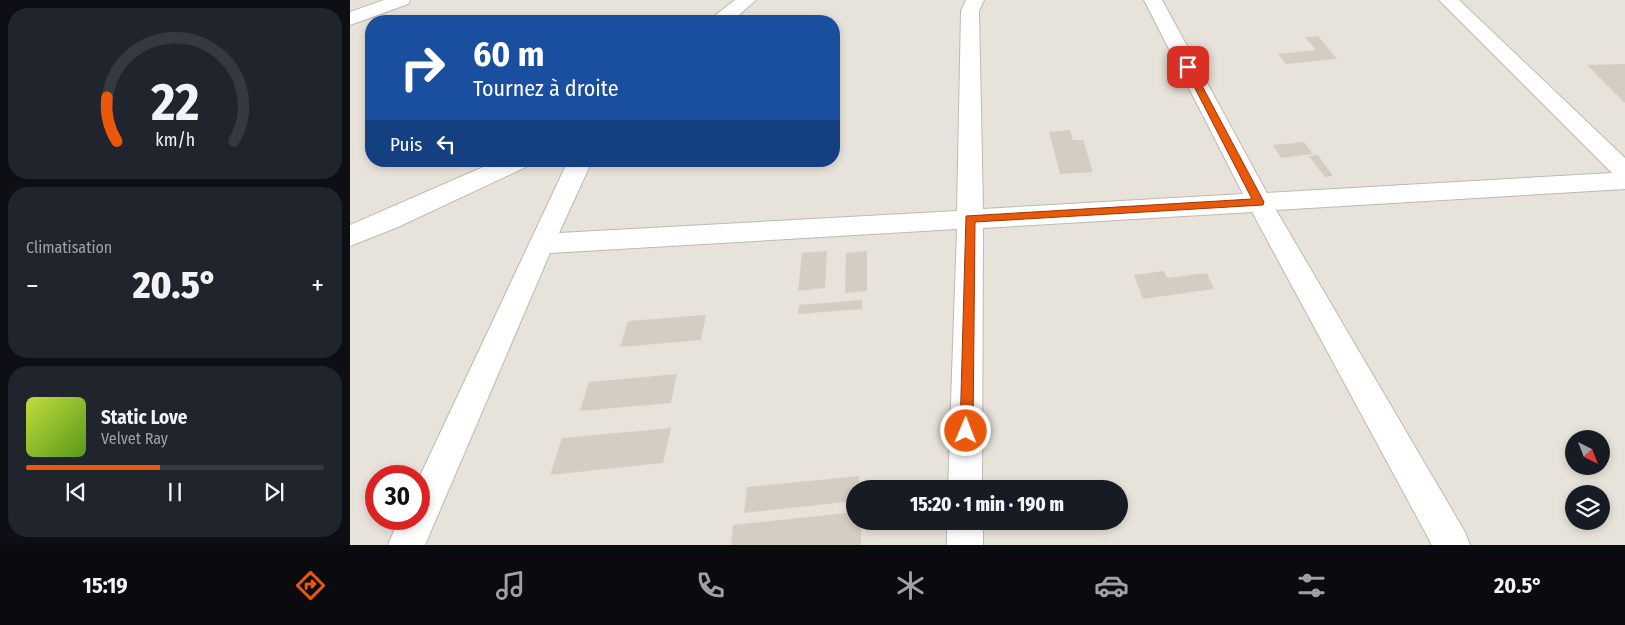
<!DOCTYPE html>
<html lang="fr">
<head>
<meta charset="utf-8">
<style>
  body { margin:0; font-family:"Fira Sans Condensed",sans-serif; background:#20242c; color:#f1f3f6; height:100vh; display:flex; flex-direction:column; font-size:19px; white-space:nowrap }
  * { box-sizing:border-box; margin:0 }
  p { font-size:16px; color:#9ea1a6 }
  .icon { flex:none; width:28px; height:28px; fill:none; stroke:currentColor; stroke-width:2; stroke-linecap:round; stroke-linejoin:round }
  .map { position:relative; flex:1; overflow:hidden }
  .drawer { display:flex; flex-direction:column; gap:8px; padding:8px; background:#0d0f14; width:350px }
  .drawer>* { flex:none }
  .top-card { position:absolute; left:15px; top:15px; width:475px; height:152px; border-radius:20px; box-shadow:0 2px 8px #0003; background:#1a4fa0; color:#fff; overflow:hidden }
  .needle { width:32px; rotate:138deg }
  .fabs { position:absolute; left:1215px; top:430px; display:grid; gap:10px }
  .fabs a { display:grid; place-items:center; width:45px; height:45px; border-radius:50%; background:#171b24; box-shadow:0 2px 8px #0003; font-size:25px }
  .speed { position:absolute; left:15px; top:465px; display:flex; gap:10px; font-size:25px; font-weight:700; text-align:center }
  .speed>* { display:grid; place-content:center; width:65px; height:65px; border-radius:50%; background:#171b24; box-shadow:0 2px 8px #0003; line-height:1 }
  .speed .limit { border:8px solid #d22; background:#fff; color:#111 }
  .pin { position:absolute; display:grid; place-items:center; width:42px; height:42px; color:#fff; margin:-21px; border-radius:10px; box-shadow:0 2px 8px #0006 }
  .me { position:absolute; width:55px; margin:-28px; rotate:1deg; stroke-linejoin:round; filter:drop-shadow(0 0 4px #0008) }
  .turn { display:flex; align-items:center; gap:18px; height:105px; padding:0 25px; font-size:22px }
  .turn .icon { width:65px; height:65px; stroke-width:2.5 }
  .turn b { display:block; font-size:35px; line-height:42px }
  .then { display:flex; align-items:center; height:48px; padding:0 25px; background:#0003; gap:10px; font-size:19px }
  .big { font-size:38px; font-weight:800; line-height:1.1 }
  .drawer .card { flex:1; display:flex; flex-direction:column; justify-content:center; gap:8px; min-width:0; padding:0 18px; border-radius:20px; background:#20242c }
  .drawer .dial { align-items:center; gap:0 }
  .dial svg { height:130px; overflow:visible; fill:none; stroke:#363941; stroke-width:7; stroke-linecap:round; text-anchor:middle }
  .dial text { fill:#f1f3f6; stroke:none }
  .song { display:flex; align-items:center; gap:15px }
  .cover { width:60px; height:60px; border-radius:8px; background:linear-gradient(135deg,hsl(70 70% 55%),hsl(90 70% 35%)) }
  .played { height:5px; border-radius:2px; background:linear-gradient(90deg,#ea580c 45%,#363941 45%) }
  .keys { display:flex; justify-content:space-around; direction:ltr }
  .heat { display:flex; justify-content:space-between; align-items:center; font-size:28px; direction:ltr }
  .trip { position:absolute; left:496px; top:480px; width:282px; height:50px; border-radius:25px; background:#171b24; box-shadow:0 2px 8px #0003; font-weight:800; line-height:50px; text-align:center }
  .menu { display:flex; height:80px; justify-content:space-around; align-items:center; background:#090b0e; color:#9ea1a6 }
  .menu .icon { width:35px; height:35px }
  .menu .on { color:#ea580c }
  .menu b { font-size:22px; color:#f1f3f6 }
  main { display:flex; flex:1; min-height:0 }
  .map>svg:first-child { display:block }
</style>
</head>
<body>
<main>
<section class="drawer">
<div class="card dial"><svg viewBox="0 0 100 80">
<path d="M14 69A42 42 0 1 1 86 69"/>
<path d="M14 69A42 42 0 0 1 8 42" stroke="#ea580c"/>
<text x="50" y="56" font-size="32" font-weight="700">22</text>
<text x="50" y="72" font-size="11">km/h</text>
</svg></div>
<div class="card"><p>Climatisation</p>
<div class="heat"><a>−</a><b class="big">20.5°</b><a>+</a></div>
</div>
<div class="card">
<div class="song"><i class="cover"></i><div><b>Static Love</b><p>Velvet Ray</p></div></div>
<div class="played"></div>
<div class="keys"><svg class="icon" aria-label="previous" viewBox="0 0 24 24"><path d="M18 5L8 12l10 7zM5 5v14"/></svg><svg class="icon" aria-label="pause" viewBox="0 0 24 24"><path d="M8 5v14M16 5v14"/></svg><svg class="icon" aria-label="next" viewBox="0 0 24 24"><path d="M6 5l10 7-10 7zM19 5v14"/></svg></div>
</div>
</section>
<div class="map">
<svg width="1275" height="545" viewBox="0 0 1275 545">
  <rect width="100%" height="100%" fill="#f4f1ec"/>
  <!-- residential -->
  <path fill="#e8e3da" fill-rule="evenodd" d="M0 0H1275V545H0ZM21 21H484V161H21ZM1224 439H1251V466H1224ZM26 476H69V519H26ZM505 489H770V521H505ZM1224 494H1251V521H1224Z"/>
  <!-- building -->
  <path fill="#d5cdc2" d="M968 36 987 59 936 64 928 54 966 50 955 37Z
    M1275 64V103L1237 65Z
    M720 130 723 140H733L743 172 710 174 699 132Z
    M954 142 963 154 931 158 923 145Z
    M968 155 983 176 975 177 959 156Z
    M477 251 475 288 448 291 452 253Z
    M517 251V291L495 293 496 253Z
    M814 271 817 278 857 273 864 289 793 299 784 275Z
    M512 300V309L448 314 449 305Z
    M356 315 351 340 270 347 278 321Z
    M327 374 321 403 230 411 239 382Z
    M321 428 313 463 200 475 212 438Z
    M509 476V489H505V501L394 513 397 487Z
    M505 512V521H511V545H381L383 525Z"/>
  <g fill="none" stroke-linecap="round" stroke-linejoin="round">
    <!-- minor casing -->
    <g stroke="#bfb9af" stroke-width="2">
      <path id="minor" d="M385 0H406L382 21H361L363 17Z
        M616 0H634L629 11 633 209 893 194 794 0H812L917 193 1262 173 1089 0H1109L1275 158V189L926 210 1115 532 1120 545H1082L902 212 633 228 632 489H598L607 229 200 253 75 545H38L49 519H69V478L218 161H242L209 233 607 211 611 11Z
        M147 161H180L176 167 48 227 0 246V225Z
        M597 521H633V545H597Z"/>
    </g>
    <!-- tertiary casing -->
    <g stroke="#bfb9af" stroke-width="2">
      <path id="tertiary" d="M34 0H60L58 4 0 25V12Z"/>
    </g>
    <!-- minor -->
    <use href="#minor" fill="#fff" fill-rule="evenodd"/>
    <!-- tertiary -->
    <use href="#tertiary" fill="#fff" fill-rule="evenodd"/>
  </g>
  <!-- route -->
  <path fill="#ea580c" stroke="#983908" d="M838 65 842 67 914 202 913 205 625 222 623 431 621 435 616 437 612 435 610 431 616 216 902 199 834 67Z"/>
</svg>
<div class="fabs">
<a><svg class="needle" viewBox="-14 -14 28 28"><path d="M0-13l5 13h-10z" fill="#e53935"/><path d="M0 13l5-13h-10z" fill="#9ea1a6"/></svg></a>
<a><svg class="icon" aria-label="layers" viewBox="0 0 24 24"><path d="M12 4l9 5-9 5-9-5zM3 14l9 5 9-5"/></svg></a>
</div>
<div class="speed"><div class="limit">30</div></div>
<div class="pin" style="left:838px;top:67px;background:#d93025"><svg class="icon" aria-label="arrive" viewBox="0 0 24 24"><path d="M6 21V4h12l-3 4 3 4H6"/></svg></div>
<svg class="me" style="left:616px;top:431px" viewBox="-20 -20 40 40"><circle r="17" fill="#ea580c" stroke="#fff" stroke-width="3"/><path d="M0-11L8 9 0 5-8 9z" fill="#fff"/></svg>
<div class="trip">15:20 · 1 min · 190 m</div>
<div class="top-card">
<div class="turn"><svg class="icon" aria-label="right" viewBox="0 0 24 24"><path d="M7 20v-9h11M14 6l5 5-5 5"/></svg><div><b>60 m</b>Tournez à droite</div></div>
<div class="then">Puis<svg class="icon" aria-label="left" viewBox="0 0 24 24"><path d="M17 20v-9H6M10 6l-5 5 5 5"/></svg></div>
</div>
</div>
</main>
<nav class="menu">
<b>15:19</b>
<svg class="icon on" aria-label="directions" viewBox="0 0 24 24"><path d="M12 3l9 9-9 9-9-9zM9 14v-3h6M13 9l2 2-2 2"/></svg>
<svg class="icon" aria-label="music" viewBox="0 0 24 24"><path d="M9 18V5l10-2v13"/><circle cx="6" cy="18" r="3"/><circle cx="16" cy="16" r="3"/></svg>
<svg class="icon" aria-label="phone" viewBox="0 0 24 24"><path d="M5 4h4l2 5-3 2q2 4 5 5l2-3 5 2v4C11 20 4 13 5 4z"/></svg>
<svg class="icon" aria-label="climate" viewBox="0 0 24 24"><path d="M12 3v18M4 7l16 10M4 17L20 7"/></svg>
<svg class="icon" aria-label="car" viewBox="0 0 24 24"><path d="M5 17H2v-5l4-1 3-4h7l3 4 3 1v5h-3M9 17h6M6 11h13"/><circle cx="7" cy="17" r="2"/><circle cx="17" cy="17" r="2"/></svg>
<svg class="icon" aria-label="filters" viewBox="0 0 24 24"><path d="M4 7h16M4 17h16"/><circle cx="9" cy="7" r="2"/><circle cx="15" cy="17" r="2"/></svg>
<b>20.5°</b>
</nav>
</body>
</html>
